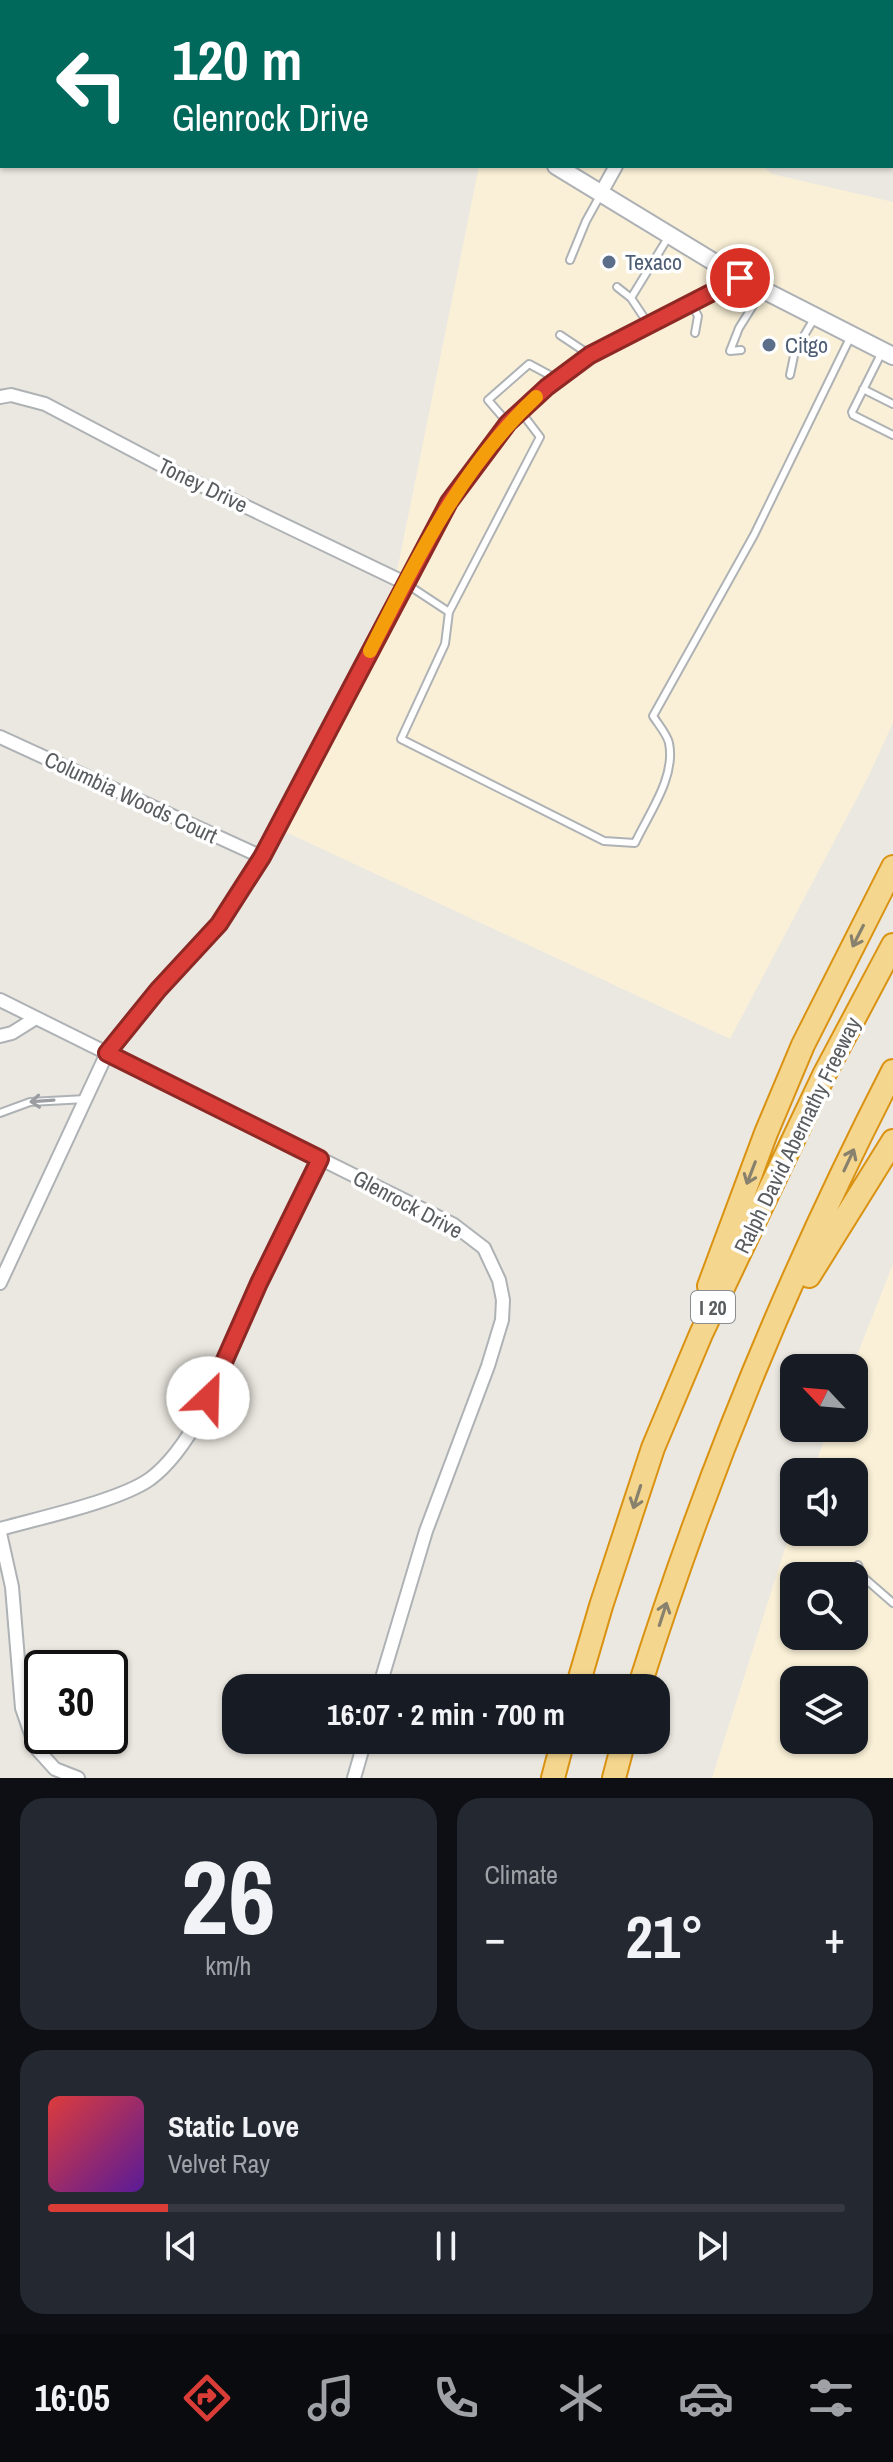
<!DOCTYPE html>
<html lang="en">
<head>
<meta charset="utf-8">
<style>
  body { margin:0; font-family:"Archivo Narrow",sans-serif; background:#242831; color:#f1f3f6; height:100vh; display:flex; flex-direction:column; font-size:30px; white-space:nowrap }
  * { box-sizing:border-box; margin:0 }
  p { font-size:26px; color:#9ea1a6 }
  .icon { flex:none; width:44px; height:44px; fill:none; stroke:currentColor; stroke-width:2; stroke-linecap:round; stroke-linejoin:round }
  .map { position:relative; height:1778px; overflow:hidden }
  .panel { display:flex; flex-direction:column; gap:20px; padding:20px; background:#0d0f14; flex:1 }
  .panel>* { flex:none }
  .banner { position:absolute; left:0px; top:0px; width:894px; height:168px; box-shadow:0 2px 6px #0004; background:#00695c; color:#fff; overflow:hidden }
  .needle { width:52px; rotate:296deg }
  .fabs { position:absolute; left:780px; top:1354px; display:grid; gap:16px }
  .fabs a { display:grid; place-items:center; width:88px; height:88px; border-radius:16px; background:#171b24; box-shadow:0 2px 6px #0004; font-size:40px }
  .speed { position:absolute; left:24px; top:1650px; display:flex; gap:16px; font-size:40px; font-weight:700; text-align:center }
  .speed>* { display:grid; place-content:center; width:104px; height:104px; border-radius:50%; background:#171b24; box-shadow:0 2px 6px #0004; line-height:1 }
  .speed .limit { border:4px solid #111; border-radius:12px; background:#fff; color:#111 }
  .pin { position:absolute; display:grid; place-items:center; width:68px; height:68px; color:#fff; margin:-34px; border:4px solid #fff; border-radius:50%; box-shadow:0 2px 8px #0007 }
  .me { position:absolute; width:88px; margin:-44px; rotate:24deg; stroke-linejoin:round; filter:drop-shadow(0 0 6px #0008) }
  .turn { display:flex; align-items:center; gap:28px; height:168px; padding:0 40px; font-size:36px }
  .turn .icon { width:104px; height:104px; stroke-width:2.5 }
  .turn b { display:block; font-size:56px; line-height:68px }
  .big { font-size:60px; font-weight:700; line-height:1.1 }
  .panel .widget { flex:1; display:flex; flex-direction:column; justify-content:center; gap:12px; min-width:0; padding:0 28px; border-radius:24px; background:#242831 }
  .panel .dial { align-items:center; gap:0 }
  .dial b { font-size:104px; line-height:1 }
  .song { display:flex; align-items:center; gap:24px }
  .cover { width:96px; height:96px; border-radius:12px; background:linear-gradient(135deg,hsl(0 70% 55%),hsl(270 70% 35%)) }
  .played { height:8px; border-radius:4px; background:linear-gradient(90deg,#da3d38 15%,#363941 15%) }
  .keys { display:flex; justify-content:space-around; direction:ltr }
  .heat { display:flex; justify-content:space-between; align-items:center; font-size:44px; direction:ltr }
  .panel .tiles { flex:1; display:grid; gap:20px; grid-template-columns:1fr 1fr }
  .widget:last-child { grid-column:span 2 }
  .trip { position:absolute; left:222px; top:1674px; width:448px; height:80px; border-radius:24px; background:#171b24; box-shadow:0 2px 6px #0004; font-weight:700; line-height:80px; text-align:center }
  .menu { display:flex; height:128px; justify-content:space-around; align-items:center; background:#090b0e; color:#9ea1a6 }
  .menu .icon { width:56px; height:56px }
  .menu .active { color:#da3d38 }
  .menu b { font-size:36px; color:#f1f3f6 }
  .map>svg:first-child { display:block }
</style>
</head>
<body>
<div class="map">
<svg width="893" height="1778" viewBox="0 0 893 1778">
  <rect width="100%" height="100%" fill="#ebe8e1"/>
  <!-- commercial -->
  <path fill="#faf0d7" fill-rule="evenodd" d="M479 166H763L772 174 893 202V723L867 779 730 1039 275 827 395 581Z
    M893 1264V1778H712L794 1520V1532H854V1472H812L829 1428H854L852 1368ZM794 1576H854V1636H794ZM794 1680H854V1740H794Z"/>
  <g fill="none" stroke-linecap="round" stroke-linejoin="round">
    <!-- lane casing -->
    <g stroke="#aeb2b5" stroke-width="10">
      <path id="lane" d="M46 2 47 0
        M157 2 158 0
        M0 89 2 85
        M0 129 2 130
        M570 260 586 221 601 194
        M617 287 631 298 649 325
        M631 298 669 236
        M691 303 698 316 695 333
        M560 335 590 355
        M741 350 730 351 739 328 761 293
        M881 354 852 412 853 415 893 435
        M790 375 795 351 815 317
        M863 389 893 404
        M521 412 540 437 449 612 445 644 401 739 604 841 635 843C649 813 676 777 669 743 667 734 658 724 653 716L754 535 850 338
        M507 422 488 400 529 364 557 379
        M405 583 449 612
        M0 1113 30 1102 86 1099
        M858 1565 862 1576 893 1603"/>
    </g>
    <!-- street casing -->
    <g stroke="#aeb2b5" stroke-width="16">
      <path id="street" d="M709 0 731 2
        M468 2 469 0
        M755 2 756 0
        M601 193 616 166
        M0 397 11 395 45 404 178 474 405 583
        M0 737 262 857
        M0 1000 454 1225 484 1248 499 1280 503 1300 502 1320 488 1366 426 1531 379 1688
        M0 1036 12 1033 36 1018
        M0 1283 107 1053 158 990 219 924 262 857 405 583 449 502 475 465 508 423 547 387 590 355 740 278
        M0 1529C39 1518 119 1501 150 1479 202 1440 231 1344 259 1285 278 1242 300 1201 320 1159
        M0 1533 12 1587 22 1708 36 1748 55 1769 78 1778
        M354 1778 365 1740"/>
    </g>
    <!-- secondary casing -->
    <g stroke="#adb1b5" stroke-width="20">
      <path id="secondary" d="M310 0 313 2
        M556 166 740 278 893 356"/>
    </g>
    <!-- highway casing -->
    <g stroke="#da9212" stroke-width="26">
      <path id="highway" d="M809 1276 893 1141
        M709 1286 766 1133 803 1045 893 867
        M577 1688 601 1606 653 1448 701 1334 824 1075 893 945
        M639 1688C706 1476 791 1269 893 1071
        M553 1778 563 1740
        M614 1778 624 1740"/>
    </g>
    <!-- lane -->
    <use href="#lane" stroke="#fff" stroke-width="6"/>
    <!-- street -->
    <use href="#street" stroke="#fff" stroke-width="12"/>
    <!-- secondary -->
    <use href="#secondary" stroke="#fff" stroke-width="16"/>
    <!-- highway -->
    <use href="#highway" stroke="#f4d68f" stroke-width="22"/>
  </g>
  <!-- one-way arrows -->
  <defs><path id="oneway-shaft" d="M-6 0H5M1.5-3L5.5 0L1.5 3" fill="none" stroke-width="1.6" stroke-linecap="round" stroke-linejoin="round" transform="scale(2)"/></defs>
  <g stroke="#88816e">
    <use href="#oneway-shaft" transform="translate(858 936) rotate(117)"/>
    <use href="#oneway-shaft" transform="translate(849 1160) rotate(-65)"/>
    <use href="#oneway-shaft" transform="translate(751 1173) rotate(111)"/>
    <use href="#oneway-shaft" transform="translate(637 1497) rotate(108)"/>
    <use href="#oneway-shaft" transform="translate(663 1614) rotate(-72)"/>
  </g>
  <use stroke="#9b9ea0" href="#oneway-shaft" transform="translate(42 1101) rotate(176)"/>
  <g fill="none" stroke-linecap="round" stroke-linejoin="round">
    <!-- route casing -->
    <g stroke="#8e2824" stroke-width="20">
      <path id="route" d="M208 1398 259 1283 320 1159 107 1053 158 990 219 924 262 857 449 502 508 423 547 387 590 355 740 278"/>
    </g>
    <!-- route -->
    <use href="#route" stroke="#da3d38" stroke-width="14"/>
    <!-- slow -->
    <path stroke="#f59e0b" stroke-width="14" d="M370 651C416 560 461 467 536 397"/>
  </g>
  <!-- markers -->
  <g fill="#5c6f8a" stroke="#fff" stroke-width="3">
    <circle cx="609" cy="262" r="8"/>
    <circle cx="769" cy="345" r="8"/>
  </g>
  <g text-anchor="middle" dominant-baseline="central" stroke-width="7" stroke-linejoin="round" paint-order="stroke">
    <!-- shield labels -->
    <rect fill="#fff" stroke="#8b8e90" stroke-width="2" x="691" y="1291" width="44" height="32" rx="6"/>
    <g font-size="20" font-weight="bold" fill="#595d60">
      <text x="713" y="1307">I 20</text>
    </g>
    <!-- service labels -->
    <g font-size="22" fill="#4e5e75" stroke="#fff" text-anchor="start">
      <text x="625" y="262">Texaco</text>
      <text x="785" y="345">Citgo</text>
    </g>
    <!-- street labels -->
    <g font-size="22" fill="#595d60" stroke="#fff">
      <text transform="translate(203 485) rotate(26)">Toney Drive</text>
      <text transform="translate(131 797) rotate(25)">Columbia Woods Court</text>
      <text transform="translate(797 1135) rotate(-64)">Ralph David Abernathy Freeway</text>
      <text transform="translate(408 1204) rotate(28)">Glenrock Drive</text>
    </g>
  </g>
</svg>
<div class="fabs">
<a><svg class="needle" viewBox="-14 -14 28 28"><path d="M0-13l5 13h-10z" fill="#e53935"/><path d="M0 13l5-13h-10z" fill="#9ea1a6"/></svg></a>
<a><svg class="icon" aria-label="sound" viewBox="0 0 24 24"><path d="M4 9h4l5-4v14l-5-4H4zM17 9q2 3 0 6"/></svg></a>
<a><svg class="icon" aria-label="search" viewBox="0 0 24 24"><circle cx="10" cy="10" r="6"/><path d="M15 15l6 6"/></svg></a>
<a><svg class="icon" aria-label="layers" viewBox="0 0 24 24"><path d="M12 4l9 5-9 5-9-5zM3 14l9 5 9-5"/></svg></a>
</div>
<div class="speed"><div class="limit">30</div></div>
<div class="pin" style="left:740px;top:278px;background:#d93025"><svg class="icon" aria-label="arrive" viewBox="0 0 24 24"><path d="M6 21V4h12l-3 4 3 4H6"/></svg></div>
<svg class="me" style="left:208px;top:1398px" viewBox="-20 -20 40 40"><circle r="19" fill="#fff"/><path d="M0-13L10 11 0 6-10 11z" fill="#da3d38"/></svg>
<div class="trip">16:07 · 2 min · 700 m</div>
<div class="banner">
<div class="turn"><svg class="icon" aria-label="left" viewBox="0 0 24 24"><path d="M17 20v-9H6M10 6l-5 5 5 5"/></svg><div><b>120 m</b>Glenrock Drive</div></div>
</div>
</div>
<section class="panel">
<div class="tiles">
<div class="widget dial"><b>26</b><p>km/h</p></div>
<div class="widget"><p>Climate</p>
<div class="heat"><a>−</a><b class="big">21°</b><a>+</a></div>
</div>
<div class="widget">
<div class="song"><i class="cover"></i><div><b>Static Love</b><p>Velvet Ray</p></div></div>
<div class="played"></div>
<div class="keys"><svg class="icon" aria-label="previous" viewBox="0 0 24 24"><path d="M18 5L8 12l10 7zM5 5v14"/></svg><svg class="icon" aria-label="pause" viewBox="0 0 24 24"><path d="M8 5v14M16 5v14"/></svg><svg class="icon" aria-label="next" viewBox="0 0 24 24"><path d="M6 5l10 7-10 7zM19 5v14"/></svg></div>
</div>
</div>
</section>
<nav class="menu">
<b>16:05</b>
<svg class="icon active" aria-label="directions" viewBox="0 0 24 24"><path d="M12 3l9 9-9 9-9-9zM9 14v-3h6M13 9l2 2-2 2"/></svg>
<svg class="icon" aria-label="music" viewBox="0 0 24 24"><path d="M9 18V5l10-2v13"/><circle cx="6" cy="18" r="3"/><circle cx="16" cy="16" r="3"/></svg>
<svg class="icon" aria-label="phone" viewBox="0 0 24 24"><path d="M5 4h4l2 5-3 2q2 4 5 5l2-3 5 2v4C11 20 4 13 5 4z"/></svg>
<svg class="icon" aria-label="climate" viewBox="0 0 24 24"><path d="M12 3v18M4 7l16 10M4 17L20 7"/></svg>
<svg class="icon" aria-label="car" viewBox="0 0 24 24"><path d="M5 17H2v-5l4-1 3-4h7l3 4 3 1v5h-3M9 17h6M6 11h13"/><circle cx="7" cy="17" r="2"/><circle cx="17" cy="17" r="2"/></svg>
<svg class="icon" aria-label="filters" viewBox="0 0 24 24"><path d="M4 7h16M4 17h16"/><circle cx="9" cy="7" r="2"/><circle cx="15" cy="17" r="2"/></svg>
</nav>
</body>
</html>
